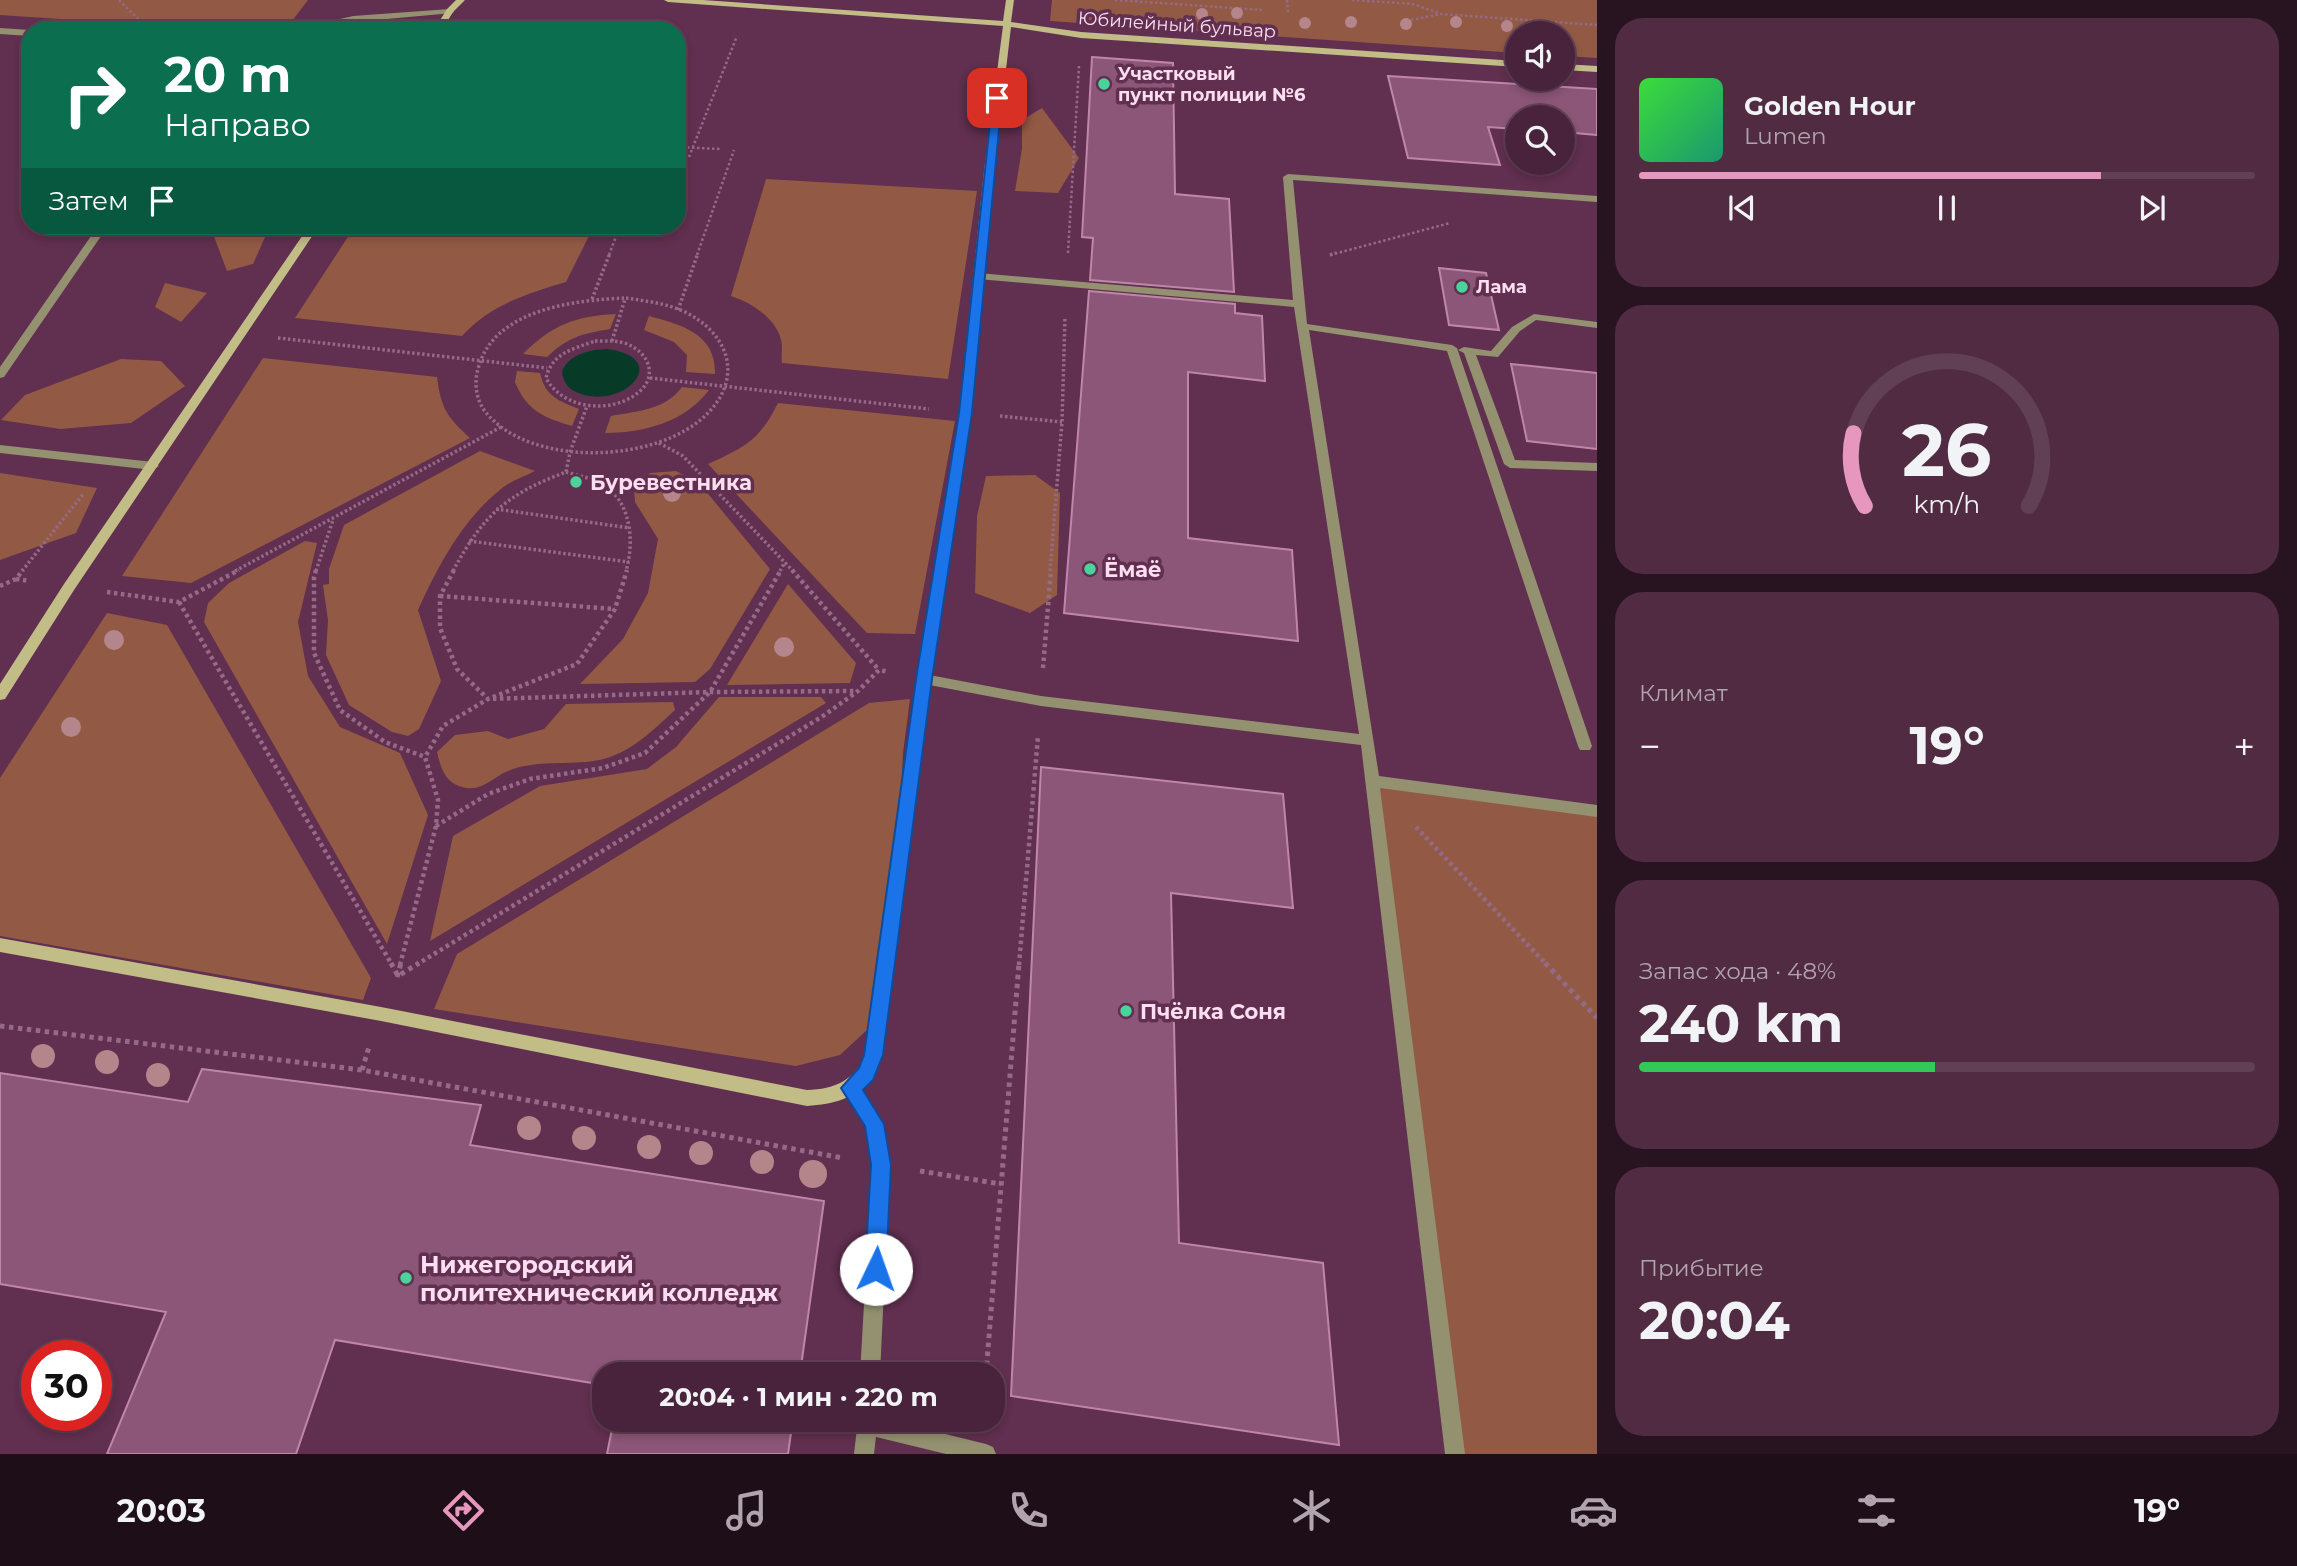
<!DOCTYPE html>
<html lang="ru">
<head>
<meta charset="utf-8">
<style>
  body { margin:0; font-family:Montserrat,sans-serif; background:#502b42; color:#f1f3f6; height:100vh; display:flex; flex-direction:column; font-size:26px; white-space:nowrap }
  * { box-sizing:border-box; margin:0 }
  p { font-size:23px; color:#b1a4af }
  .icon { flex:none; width:38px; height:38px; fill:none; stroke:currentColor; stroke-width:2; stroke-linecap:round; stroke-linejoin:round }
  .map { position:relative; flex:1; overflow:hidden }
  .drawer { display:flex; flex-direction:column; gap:18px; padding:18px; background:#281320; width:700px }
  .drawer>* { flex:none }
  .banner { position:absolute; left:21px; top:21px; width:665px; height:214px; border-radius:28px; box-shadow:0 4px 10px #0003,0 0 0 2px #614055; background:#0b6e4f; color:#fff; overflow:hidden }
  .fabs { position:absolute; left:1505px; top:21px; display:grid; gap:14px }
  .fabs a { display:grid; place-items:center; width:70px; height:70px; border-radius:50%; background:#49233b; box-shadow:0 4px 10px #0003,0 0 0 2px #614055; font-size:35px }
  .speed { position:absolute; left:21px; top:1340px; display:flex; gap:14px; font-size:35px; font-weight:700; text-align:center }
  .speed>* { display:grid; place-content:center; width:91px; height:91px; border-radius:50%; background:#49233b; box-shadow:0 4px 10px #0003,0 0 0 2px #614055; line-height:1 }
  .speed .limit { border:10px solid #d22; background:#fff; color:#111 }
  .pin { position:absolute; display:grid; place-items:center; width:60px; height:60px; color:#fff; margin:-30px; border-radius:14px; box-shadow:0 4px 10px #0006 }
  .me { position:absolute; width:77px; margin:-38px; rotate:3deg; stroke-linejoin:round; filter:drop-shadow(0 0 5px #0008) }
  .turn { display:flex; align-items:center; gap:24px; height:147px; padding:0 28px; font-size:32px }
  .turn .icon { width:91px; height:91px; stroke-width:2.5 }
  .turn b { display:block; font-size:49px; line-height:60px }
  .then { display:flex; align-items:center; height:66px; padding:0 28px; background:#0003; gap:14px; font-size:26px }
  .big { font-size:52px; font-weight:700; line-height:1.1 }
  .drawer .widget { flex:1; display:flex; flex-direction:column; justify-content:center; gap:10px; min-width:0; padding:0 24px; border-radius:28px; background:#502b42 }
  .drawer .dial { align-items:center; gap:0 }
  .dial svg { height:182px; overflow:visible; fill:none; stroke:#614055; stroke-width:7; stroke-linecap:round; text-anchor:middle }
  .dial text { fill:#f1f3f6; stroke:none }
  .song { display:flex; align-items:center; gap:21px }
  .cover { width:84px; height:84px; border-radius:10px; background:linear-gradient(135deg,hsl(120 70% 55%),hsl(160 70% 35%)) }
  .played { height:7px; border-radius:4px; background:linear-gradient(90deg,#e797bd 75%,#614055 75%) }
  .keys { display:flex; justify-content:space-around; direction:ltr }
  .heat { display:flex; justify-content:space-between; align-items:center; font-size:38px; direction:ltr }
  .charge { height:10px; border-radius:5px; background:linear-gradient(90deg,#34c759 48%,#614055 0) }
  .trip { position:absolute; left:592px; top:1362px; width:413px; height:70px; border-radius:28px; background:#49233b; box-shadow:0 4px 10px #0003,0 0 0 2px #614055; font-weight:700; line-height:70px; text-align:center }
  .tab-bar { display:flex; height:112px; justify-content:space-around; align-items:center; background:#1d0e18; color:#b1a4af }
  .tab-bar .icon { width:49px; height:49px }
  .tab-bar .active { color:#e797bd }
  .tab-bar b { font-size:32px; color:#f1f3f6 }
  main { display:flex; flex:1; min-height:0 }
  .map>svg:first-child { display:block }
</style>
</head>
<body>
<main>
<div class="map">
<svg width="1597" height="1454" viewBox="0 0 1597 1454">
  <rect width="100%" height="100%" fill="#612f4f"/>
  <!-- green -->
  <path fill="#925a44" d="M0 0H308L289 25 263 30H224L0 15Z
    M1052 0H1597V58L1563 56V33H1517V53L1050 21Z
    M1042 108 1079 158 1058 193 1015 191 1022 149V120Z
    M766 179 977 191 948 379 782 363C781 356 783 347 781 340 776 318 750 302 731 296Z
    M210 226H270L253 264 227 271Z
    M355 226H594L566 282C526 294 490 305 462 336L295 318Z
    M165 283 207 293 181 322 155 307Z
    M616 314 610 329C581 334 568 337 547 357L523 354C552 325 575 316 616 314Z
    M649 316C681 325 716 333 715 374L686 372 687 355 674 342 644 330Z
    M263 358 437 377C441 408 447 417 470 438L191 583 122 576Z
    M121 359 161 361 185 386 131 423 60 429 1 420 25 395Z
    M517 371 540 373C545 396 559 401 579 409L572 426C544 418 526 410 515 382Z
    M682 387 709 390C685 422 644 433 605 433L611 416C638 411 665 410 682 387Z
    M778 403 955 421 915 634 867 633 708 464C745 447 759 441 778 403Z
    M480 451 535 471C524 477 510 481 501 489 462 520 438 566 418 610L441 681 419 729 408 736 392 732 349 705 326 655 328 620 323 585 329 584V569L344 525Z
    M676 471 700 484 770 569 710 669 695 682 580 684 623 639 648 593 658 539 635 502 634 488 650 473Z
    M0 473 97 488 76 533 0 560Z
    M1035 475 1060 493 1057 595 1030 613 975 593 977 516 986 476Z
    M305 541 317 543 298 622 308 676 340 727 400 753 428 815 387 944 204 622 208 603 229 583Z
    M788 584 856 663 850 683 727 685Z
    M107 613 167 625 371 978 363 1000 0 936V778Z
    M719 697H821L826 703 430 941 453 836 540 786 647 769 676 747Z
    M910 699 903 753 896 921 878 947 868 1029 840 1055 796 1066 434 1009 457 954 869 703Z
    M673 702 675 710C653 730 630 754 599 760 570 766 536 759 508 771 491 778 481 794 459 786 444 781 440 765 437 752L455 735 488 731 508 739 544 729 566 704Z
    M1372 781 1597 811V1454H1455Z"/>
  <!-- water -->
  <path fill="#083b27" d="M607 349C673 358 625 409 581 394 569 390 563 383 562 371 571 353 589 350 607 349Z"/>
  <!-- building -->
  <path fill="#8b5677" stroke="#c086a9" stroke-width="2" d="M1092 57 1173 63 1175 194 1229 199 1234 292 1090 280 1093 238 1082 237Z
    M1388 76 1597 89V135L1563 132V117H1517V129L1488 127 1500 165 1408 158Z
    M1439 268 1486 273 1499 330 1449 325Z
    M1089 291 1235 304V313L1262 316 1265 381 1188 372V538L1292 550 1298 641 1064 613Z
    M1511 364 1597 373V449L1527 441Z
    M1041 767 1283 794 1293 908 1171 893 1179 1243 1323 1263 1339 1445 1011 1396Z
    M202 1069 481 1105 470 1145 824 1201 800 1374H604V1385L335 1340 296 1454H107L166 1312 0 1284V1073L188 1102Z
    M614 1419H793L788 1454H607Z"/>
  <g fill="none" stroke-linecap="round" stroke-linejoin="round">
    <!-- path-far3 -->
    <path stroke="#966a86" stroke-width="2.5" stroke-dasharray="2.5 2.5" stroke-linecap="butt" d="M119 0 149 30
      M1115 0 1263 10
      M1287 0 1288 12
      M1352 0 1413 4 1441 14 1597 25
      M1411 20 1441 14
      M677 147 720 149
      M689 157 737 36
      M1068 253 1079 66
      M609 255 620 226
      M697 255 734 150
      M1330 255 1450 223"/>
    <!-- path-far2 -->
    <path stroke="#966a86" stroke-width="3.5" stroke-dasharray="2.5 2.5" stroke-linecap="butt" d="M1330 255 1336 253
      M626 298C645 301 665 303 683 311 728 332 744 376 708 413 659 464 528 469 484 410 476 398 474 383 478 369 493 309 575 300 626 298Z
      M592 299 610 253
      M678 310 698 253
      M278 338 547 368
      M595 341C606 341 617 340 627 344 648 352 658 375 640 391 613 415 563 410 546 378 552 353 573 349 595 341Z
      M612 341 625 299
      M650 378 929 409
      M1000 416 1062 422
      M659 443 683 456 793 571
      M566 472C579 476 598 479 608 488 632 507 634 544 626 571
      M496 509 630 528
      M469 541 629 562
      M22 571 84 493
      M235 571 501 427
      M316 571 333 520
      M453 571C483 515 507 494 566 472L570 452 587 406
      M780 571 785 562
      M1050 571 1062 422 1065 317"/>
    <!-- path-far1 -->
    <path stroke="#966a86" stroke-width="4.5" stroke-dasharray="3.5 3.5" stroke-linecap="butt" d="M316 570 314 577V653L340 710 385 742 425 757
      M454 570 440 596V628L457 669 488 699 710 692 856 691
      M792 570 879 670
      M16 579 29 581
      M0 586 16 579 23 570
      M107 592 179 602 239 570
      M440 596 615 609
      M179 602 392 965
      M1043 668 1051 570
      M436 826 488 794 530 779 603 768 645 753 710 692 781 570
      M1416 827 1547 965
      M400 965 436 826 438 800 425 757 443 726 488 699 577 664 615 609 627 570
      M416 965 823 716 858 691 879 670 889 672
      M1019 965 1038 736"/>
    <!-- path -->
    <path stroke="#966a86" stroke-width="5" stroke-dasharray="4.5 4.5" stroke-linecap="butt" d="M391 963 398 976 419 963
      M1545 963 1597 1018
      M397 977 401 963
      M0 1026 362 1070 843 1158
      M362 1070 369 1047
      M920 1171 1001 1184
      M986 1374 1019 963"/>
    <!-- lane -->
    <path fill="#949170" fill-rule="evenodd" d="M450 9 454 11 453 13 353 22 311 30H293L353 16Z
      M0 28 30 30V36L0 34Z
      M1288 174 1597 196V202L1293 180 1307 324 1452 345 1457 348 1592 746 1590 750H1580L1578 746 1447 351 1309 330 1379 776 1597 805V817L1380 788 1465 1454H1445L1361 745 1041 706 924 684 917 679 924 674 1041 696 1359 734 1294 307 978 279 973 276 978 273 1293 300 1283 177Z
      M98 226H108L4 377 0 378V367Z
      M1534 314 1597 322V328L1536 320 1520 331 1498 357 1476 355 1515 460 1597 463V471L1510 468 1504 464 1464 353 1458 350 1464 347 1491 351 1512 327Z
      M0 445 153 462 159 466 153 470 0 453Z
      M861 1419H884L986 1444 993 1447 996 1454H946L868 1435 861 1432 858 1425Z"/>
    <!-- street -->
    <path fill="#949170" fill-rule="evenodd" d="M851 1081 857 1083 883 1123 890 1165 880 1374H860L872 1165 866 1126 843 1089 845 1083Z
      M858 1419H878L874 1454H854Z"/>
    <!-- secondary -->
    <path fill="#c2bc87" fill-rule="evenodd" d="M456 0H465L453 12 442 30H434L447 9Z
      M664 0H703L1003 21 1006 0H1014L1011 22 1081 32 1517 61V67L1081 38 1011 27 994 171 971 413 931 679 882 1055C865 1093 849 1103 807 1106L381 1021 0 952V938L381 1007 807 1090C835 1089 853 1081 866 1055L917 679 959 413 984 171 1003 26 668 2Z
      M1563 64 1597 66V72L1563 70Z
      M309 226H319L74 590 5 699 0 700V684L64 584Z"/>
  </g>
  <!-- trees -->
  <g fill="#b4858b">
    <circle cx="1237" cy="13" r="6"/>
    <circle cx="1202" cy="14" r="6"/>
    <circle cx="1351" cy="22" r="6"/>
    <circle cx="1456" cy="22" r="6"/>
    <circle cx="1305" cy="23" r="6"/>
    <circle cx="1406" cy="24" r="6"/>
    <circle cx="1507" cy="26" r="6"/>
    <circle cx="672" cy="493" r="9"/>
    <circle cx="114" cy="640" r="10"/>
    <circle cx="784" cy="647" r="10"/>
    <circle cx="71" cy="727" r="10"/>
    <circle cx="43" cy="1056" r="12"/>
    <circle cx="107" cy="1062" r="12"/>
    <circle cx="158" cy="1075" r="12"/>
    <circle cx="529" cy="1128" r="12"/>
    <circle cx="584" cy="1138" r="12"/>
    <circle cx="649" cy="1147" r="12"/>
    <circle cx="701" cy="1153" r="12"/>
    <circle cx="762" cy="1162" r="12"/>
    <circle cx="813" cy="1174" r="14"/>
  </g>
  <!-- route -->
  <path fill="#1a73e8" stroke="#114b97" stroke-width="2" d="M993 95 1002 98 972 413 932 679 883 1055 873 1080 863 1090 884 1124 891 1165 886 1269 883 1277 876 1280 868 1277 865 1269 871 1165 865 1126 841 1088 859 1068 864 1055 916 679 959 413Z"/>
  <!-- markers -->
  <g fill="#4ad49c" stroke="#612f4f" stroke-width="2.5">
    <circle cx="1104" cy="84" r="7"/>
    <circle cx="1462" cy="287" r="7"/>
    <circle cx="576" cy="482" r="7"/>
    <circle cx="1090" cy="569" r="7"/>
    <circle cx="1126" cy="1011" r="7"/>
    <circle cx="406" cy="1278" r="7"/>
  </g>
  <g text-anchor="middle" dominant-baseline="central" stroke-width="7" stroke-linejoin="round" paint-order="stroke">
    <!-- far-street labels -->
    <g font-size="18" fill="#fedef0" stroke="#612f4f">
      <text transform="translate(1177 25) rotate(4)">Юбилейный бульвар</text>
    </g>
    <!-- far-poi labels -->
    <g font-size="18" font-weight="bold" fill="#fedef0" stroke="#612f4f" text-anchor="start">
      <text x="1118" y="74">Участковый<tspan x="1118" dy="21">пункт полиции №6</tspan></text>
      <text x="1476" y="287">Лама</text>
    </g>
    <!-- poi labels -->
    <g font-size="21" font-weight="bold" fill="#fedef0" stroke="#612f4f" text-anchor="start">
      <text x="590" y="482">Буревестника</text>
      <text x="1104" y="569">Ёмаё</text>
      <text x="1140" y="1011">Пчёлка Соня</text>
    </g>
    <!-- near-poi labels -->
    <g font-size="24" font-weight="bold" fill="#fedef0" stroke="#612f4f" text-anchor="start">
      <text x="420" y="1264">Нижегородский<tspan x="420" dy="28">политехнический колледж</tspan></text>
    </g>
  </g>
</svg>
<div class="fabs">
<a><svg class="icon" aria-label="sound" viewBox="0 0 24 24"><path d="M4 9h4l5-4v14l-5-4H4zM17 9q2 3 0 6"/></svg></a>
<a><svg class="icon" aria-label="search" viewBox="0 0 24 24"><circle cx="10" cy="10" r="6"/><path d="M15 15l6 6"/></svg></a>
</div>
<div class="speed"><div class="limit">30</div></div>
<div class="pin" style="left:997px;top:98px;background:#d93025"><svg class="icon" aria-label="arrive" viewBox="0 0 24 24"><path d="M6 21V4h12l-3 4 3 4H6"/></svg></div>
<svg class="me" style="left:876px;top:1269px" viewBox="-20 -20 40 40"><circle r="19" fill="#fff"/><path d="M0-13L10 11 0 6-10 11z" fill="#1a73e8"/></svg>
<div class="trip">20:04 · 1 мин · 220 m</div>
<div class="banner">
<div class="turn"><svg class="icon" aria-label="right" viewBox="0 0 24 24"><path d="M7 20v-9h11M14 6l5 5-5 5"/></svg><div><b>20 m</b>Направо</div></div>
<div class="then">Затем<svg class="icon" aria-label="arrive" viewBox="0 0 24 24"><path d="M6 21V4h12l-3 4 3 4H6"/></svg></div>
</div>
</div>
<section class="drawer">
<div class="widget">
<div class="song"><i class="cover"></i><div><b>Golden Hour</b><p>Lumen</p></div></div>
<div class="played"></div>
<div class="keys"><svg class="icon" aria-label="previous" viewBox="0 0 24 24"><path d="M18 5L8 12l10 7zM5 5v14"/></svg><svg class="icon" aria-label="pause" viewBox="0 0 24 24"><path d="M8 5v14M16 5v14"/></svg><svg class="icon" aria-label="next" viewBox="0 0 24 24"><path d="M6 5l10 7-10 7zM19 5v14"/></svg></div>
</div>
<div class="widget dial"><svg viewBox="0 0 100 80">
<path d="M14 69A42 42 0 1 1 86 69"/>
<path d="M14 69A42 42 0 0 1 9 37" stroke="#e797bd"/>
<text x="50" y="56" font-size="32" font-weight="700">26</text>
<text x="50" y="72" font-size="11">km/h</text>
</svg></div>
<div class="widget"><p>Климат</p>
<div class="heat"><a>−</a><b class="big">19°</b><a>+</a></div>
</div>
<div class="widget"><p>Запас хода · 48%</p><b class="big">240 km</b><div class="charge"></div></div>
<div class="widget"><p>Прибытие</p><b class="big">20:04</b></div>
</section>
</main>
<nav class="tab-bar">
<b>20:03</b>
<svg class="icon active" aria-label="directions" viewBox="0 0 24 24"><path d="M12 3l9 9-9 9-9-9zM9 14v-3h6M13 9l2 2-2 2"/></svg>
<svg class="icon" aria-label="music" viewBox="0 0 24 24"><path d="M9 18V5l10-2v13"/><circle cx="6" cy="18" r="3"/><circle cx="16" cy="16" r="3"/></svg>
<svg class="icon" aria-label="phone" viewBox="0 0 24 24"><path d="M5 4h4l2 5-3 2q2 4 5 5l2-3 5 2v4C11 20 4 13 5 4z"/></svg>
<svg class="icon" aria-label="climate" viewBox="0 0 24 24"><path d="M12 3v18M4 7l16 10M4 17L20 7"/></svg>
<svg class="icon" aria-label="car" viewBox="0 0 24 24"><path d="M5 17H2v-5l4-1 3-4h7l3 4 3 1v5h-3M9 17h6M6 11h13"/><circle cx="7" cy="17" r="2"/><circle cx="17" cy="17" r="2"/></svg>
<svg class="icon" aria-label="filters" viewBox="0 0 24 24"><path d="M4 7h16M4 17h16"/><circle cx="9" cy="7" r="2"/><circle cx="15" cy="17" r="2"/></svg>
<b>19°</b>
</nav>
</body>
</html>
